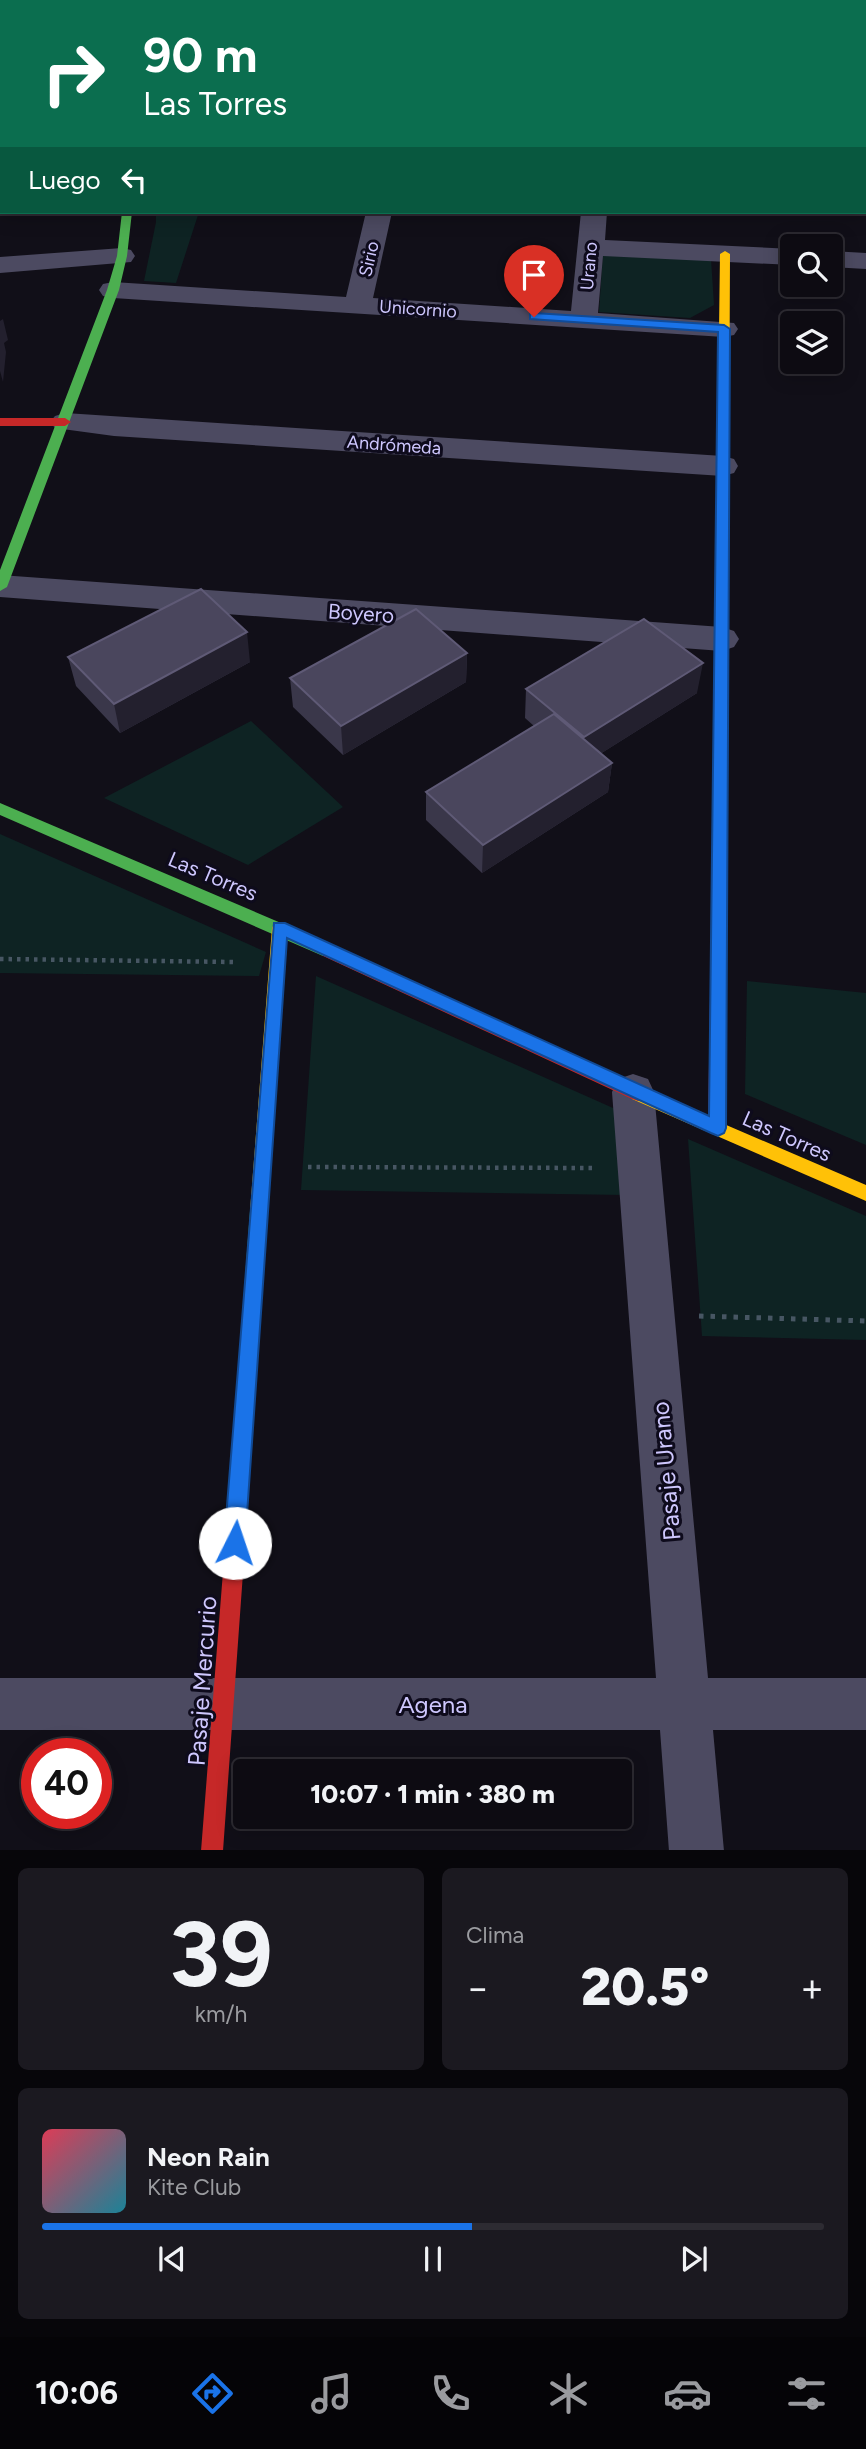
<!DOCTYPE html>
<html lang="es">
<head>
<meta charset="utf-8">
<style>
  body { margin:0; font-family:Figtree,sans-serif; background:#1b1920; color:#f1f3f6; height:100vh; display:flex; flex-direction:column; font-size:26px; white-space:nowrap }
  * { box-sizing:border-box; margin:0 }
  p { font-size:23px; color:#9a9b9f }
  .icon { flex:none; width:38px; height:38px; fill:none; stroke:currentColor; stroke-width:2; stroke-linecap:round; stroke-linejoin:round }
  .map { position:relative; height:1850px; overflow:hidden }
  .drawer { display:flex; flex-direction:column; gap:18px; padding:18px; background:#07060a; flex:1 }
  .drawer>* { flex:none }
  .banner { position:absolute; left:0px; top:0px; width:866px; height:214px; box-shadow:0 4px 18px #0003,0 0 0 2px #2d2b32; background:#0b6e4f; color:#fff; overflow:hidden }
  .buttons { position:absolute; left:780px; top:234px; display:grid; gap:14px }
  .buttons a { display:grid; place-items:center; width:63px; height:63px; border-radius:7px; background:#0d0b12; box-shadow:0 4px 18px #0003,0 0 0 2px #2d2b32; font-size:35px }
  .speed { position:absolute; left:21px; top:1738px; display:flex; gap:14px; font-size:35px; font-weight:700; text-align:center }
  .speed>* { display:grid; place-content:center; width:91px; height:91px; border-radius:50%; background:#0d0b12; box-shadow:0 4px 18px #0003,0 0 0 2px #2d2b32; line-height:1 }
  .speed .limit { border:10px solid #d22; background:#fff; color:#111 }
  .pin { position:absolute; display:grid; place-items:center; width:60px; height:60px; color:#fff; margin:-72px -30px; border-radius:50% 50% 50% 0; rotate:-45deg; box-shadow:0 0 7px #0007 }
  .pin .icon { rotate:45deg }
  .me { position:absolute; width:77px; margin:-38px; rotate:4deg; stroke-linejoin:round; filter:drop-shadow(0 0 5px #0008) }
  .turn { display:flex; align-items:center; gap:24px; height:147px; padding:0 28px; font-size:32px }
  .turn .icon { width:91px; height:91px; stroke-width:2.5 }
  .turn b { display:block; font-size:49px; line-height:60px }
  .then { display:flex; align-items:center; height:66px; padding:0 28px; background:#0003; gap:14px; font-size:26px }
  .big { font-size:52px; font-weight:800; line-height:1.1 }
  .drawer .tile { flex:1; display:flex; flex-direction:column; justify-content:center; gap:10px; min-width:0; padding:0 24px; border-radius:10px; background:#1b1920 }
  .drawer .dial { align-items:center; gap:0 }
  .dial b { font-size:91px; line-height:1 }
  .song { display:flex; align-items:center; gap:21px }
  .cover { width:84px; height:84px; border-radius:10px; background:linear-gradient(135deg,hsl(350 70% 55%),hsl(190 70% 35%)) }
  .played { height:7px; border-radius:4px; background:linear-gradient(90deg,#1a73e8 55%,#2d2b32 55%) }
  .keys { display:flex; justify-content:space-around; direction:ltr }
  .heat { display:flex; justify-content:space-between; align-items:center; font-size:38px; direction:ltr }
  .drawer .tiles { flex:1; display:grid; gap:18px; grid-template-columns:1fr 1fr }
  .tile:last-child { grid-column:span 2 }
  .trip { position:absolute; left:233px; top:1759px; width:399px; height:70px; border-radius:7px; background:#0d0b12; box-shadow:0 4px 18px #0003,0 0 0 2px #2d2b32; font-weight:800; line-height:70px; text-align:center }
  .tab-bar { display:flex; height:112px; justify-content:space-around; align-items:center; background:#050407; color:#9a9b9f }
  .tab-bar .icon { width:49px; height:49px }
  .tab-bar .current { color:#1a73e8 }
  .tab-bar b { font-size:32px; color:#f1f3f6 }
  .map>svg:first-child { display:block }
</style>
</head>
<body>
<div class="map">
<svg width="866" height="1851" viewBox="0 0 866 1851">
  <rect width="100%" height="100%" fill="#110f18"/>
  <!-- green -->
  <path fill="#0e2323" d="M375 0H632L375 2Z
    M156 212H199L176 283 144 281 156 222Z
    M603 253 711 259 714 305 690 318 599 312Z
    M251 721 343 807 248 865 104 798Z
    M0 834 266 952 259 976 0 973Z
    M316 976 622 1112 626 1195 301 1190Z
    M747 981 866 993V1145L745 1094Z
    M688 1139 866 1216V1340L702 1336Z"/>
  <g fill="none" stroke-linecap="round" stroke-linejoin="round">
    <!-- path-far1 -->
    <path stroke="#475663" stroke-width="4.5" stroke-dasharray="3.5 5" stroke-linecap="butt" d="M0 959 234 962
      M308 1167 593 1168"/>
    <!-- path -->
    <path stroke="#475663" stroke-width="5" stroke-dasharray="4.5 7" stroke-linecap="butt" d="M699 1316 866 1321"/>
    <!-- street -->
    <path fill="#4c4a61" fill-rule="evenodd" d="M864 42 866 43V57H864Z
      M864 144H866V158H864Z
      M366 212H392L373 298 571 311 581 212H607L605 240 793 249V265L603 256 598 313 734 323 738 329 734 335 724 337 113 298 103 296 99 290 103 284 113 282 346 297Z
      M122 248 131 250 135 256 131 262 0 273V257Z
      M831 251 866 253V269L831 267Z
      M65 413 723 456 734 459 738 466 734 473 723 476 114 436 55 428 50 422 55 416Z
      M0 575 722 627 734 631 739 639 734 647 722 651 0 597Z
      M633 1074 648 1079 654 1092 708 1678H866V1730H713L724 1851H669L660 1730H0V1678H656L612 1092 618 1079Z"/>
    <!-- fast -->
    <path fill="#4caf50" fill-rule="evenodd" d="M122 212H132L127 256 119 290 7 587 0 591V570L107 290 117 256Z
      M723 482 729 486 727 809 720 815 713 809 717 486Z
      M0 803 335 946 337 951 335 956H323L0 815Z
      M259 1203 265 1205 268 1211 244 1559 241 1566 234 1569 227 1566 224 1559 250 1211 253 1205Z"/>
    <!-- slow -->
    <path fill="#ffc107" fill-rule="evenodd" d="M725 251 730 254 729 486 723 490 717 486 720 254Z
      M280 922 286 924 288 928 268 1211 265 1217 259 1219 253 1217 250 1211 272 928 274 924Z
      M638 1087 866 1185V1201L632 1099 630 1094 632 1089Z"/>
    <!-- jam -->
    <path fill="#c62828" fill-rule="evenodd" d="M82 0H92V2H83Z
      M0 418H65L71 422 65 426H0Z
      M720 803 727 809 726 1128 723 1133 717 1136 711 1133 708 1128 713 809Z
      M329 945 644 1089 646 1094 644 1099 638 1101 632 1099 323 956 321 951 323 946Z
      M234 1549 241 1552 244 1559 223 1851H201L224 1559 227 1552Z"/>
  </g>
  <!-- wall -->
  <path fill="#3a374a" d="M819 0H866V28H864V2H818Z
    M467 653 466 682 343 755 293 707 290 678Z
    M68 657 250 662 120 733 76 686Z
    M526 689 697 693 600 754 612 763 608 792 482 873 426 820V792L534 726 525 718Z"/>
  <!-- shaded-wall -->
  <path fill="#23202e" d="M863 0H866V28H864V2H862Z
    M3 319 8 340 4 343 6 352 3 382 0 371V321Z
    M247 632 250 662 120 733 114 704Z
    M467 653 466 682 343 755 341 726Z
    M703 663 697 693 581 766 584 737Z
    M612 763 608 792 482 873 483 845Z"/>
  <!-- building -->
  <path fill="#4a465d" stroke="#5f5a76" stroke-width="2" d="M201 589 247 632 114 704 68 657Z
    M416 609 467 653 341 726 290 678Z
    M644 619 703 663 584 737 526 689Z
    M554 714 612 763 483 845 426 792Z"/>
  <!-- route -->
  <path fill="#1a73e8" stroke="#114b97" stroke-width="2" d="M534 313 724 325 730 329 726 1128 724 1133 718 1136 711 1133 287 938 245 1543 242 1550 235 1553 227 1550 224 1543 274 923H285L709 1116 718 332 530 319V314Z"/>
  <g text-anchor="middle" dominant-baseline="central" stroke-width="6" stroke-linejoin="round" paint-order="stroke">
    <!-- far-street labels -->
    <g font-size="18" fill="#cec7fe" stroke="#0e0b1c">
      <text transform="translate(369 259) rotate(-77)">Sirio</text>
      <text transform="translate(589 266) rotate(-85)">Urano</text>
      <text transform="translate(418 309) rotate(4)">Unicornio</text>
      <text transform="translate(394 445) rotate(4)">Andrómeda</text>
    </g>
    <!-- street labels -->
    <g font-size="21" fill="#cec7fe" stroke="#0e0b1c">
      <text transform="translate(361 613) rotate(4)">Boyero</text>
      <text transform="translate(213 876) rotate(23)">Las Torres</text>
      <text transform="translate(787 1136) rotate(24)">Las Torres</text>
    </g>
    <!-- near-street labels -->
    <g font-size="24" fill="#cec7fe" stroke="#0e0b1c">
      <text transform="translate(666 1471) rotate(-95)">Pasaje Urano</text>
      <text transform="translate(202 1681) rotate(-86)">Pasaje Mercurio</text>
      <text x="433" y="1704">Agena</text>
    </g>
  </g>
</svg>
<div class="buttons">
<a><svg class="icon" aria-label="search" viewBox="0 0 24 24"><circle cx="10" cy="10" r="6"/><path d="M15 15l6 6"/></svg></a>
<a><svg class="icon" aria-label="layers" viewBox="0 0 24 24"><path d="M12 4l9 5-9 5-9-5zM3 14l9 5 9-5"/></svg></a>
</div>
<div class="speed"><div class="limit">40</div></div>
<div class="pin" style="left:534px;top:317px;background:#d93025"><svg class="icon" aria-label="arrive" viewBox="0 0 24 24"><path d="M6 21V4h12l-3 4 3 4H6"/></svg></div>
<svg class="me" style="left:235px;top:1543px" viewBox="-20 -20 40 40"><circle r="19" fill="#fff"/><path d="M0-13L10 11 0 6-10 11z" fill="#1a73e8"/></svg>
<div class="trip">10:07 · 1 min · 380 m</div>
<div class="banner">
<div class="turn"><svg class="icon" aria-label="right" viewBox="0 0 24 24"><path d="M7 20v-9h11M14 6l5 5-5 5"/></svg><div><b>90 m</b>Las Torres</div></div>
<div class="then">Luego<svg class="icon" aria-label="left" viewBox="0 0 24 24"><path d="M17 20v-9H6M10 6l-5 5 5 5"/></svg></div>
</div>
</div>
<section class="drawer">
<div class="tiles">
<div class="tile dial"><b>39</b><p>km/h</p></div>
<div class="tile"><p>Clima</p>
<div class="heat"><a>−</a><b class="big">20.5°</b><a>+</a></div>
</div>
<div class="tile">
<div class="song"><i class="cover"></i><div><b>Neon Rain</b><p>Kite Club</p></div></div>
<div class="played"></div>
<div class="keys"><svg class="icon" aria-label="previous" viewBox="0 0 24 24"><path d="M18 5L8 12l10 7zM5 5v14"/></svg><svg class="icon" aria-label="pause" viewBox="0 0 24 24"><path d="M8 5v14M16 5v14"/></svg><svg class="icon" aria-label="next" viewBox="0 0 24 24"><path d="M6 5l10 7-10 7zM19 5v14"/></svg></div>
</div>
</div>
</section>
<nav class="tab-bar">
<b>10:06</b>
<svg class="icon current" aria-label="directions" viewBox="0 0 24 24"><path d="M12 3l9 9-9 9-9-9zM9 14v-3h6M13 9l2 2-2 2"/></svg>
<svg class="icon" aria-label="music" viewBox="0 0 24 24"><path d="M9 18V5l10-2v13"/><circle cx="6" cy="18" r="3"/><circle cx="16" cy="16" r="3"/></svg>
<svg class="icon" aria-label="phone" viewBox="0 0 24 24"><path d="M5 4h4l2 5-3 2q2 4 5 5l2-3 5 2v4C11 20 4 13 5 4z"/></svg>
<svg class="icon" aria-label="climate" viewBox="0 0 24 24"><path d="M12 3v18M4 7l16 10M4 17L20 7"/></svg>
<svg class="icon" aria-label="car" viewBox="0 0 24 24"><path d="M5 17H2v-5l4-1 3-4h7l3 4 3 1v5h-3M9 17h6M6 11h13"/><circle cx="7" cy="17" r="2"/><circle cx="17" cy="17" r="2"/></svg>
<svg class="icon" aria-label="filters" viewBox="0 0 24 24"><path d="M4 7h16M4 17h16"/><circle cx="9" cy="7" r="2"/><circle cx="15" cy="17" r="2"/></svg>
</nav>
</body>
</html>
